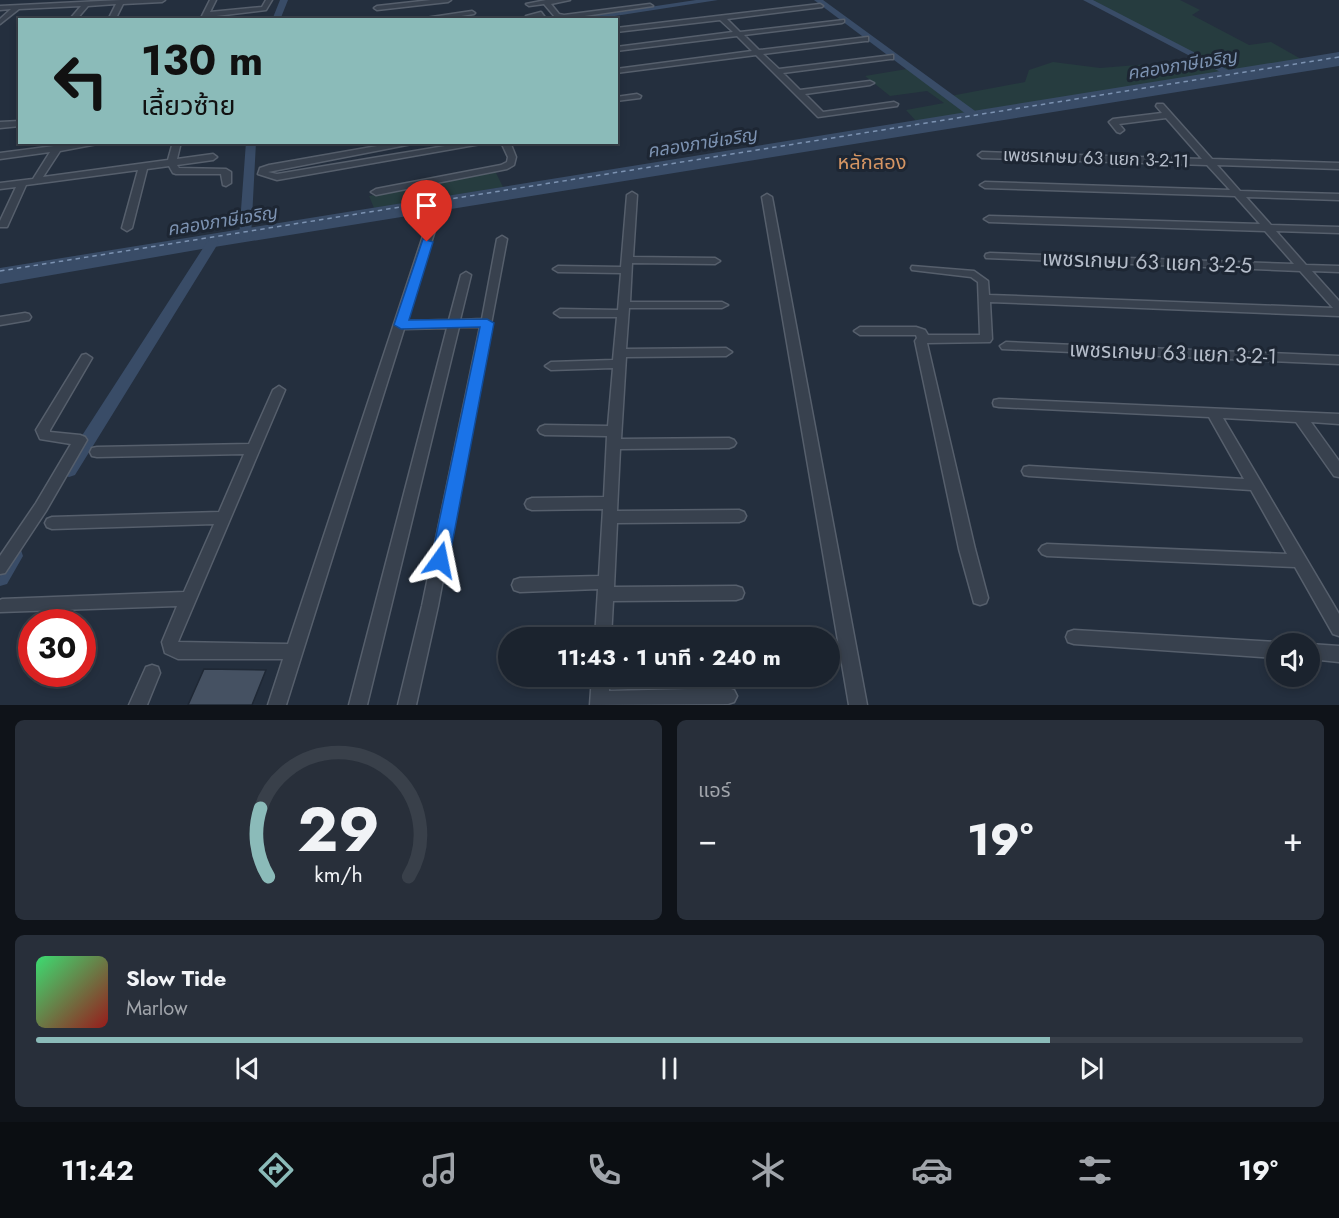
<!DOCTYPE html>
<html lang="th">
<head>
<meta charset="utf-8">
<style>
  body { margin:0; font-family:Jost,"Noto Sans Thai",sans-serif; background:#282f3a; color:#f1f3f6; height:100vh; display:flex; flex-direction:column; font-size:22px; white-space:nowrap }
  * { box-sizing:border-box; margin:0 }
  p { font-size:20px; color:#a0a4aa }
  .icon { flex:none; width:33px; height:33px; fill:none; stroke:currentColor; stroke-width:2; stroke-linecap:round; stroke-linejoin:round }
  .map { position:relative; height:705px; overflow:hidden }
  .drawer { display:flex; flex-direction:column; gap:15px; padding:15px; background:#0f1319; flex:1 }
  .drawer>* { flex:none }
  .top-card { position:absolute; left:18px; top:18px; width:600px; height:126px; border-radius:0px; box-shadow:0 3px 9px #0003,0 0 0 2px #39404a; background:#8bbbb9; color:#111; overflow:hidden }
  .controls { position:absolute; left:1266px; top:633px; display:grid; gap:12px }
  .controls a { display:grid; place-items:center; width:54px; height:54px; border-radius:50%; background:#1b232e; box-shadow:0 3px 9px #0003,0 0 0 2px #39404a; font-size:30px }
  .speed { position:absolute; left:18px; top:609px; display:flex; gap:12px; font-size:30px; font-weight:700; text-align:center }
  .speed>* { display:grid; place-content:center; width:78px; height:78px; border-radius:50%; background:#1b232e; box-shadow:0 3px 9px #0003,0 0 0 2px #39404a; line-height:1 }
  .speed .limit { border:9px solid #d22; background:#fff; color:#111 }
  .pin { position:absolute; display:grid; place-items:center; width:51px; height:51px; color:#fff; margin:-62px -26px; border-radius:50% 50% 50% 0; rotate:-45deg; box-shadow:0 0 6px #0007 }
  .pin .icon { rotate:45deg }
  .me { position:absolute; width:66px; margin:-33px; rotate:12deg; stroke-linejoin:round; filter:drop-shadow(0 0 4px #0008) }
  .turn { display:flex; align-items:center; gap:21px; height:126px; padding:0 24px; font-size:27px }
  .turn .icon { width:78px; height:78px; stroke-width:2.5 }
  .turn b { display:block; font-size:42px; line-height:51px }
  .big { font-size:45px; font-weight:700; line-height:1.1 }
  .drawer .tile { flex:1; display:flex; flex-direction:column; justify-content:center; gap:9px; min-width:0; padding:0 21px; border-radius:9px; background:#282f3a }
  .drawer .dial { align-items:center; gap:0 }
  .dial svg { height:156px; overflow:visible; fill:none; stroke:#39404a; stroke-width:7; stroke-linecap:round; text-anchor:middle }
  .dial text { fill:#f1f3f6; stroke:none }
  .song { display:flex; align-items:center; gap:18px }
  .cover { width:72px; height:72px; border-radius:9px; background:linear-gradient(135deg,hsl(140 70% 55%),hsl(0 70% 35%)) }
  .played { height:6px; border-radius:3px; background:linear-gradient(90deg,#8bbbb9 80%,#39404a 80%) }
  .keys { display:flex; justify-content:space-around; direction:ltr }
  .heat { display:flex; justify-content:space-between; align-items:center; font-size:33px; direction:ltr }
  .drawer .tiles { flex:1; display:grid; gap:15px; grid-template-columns:1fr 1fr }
  .tile:last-child { grid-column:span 2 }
  .trip { position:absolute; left:498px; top:627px; width:342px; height:60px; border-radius:30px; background:#1b232e; box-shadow:0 3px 9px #0003,0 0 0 2px #39404a; font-weight:700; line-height:60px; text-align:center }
  .tabs { display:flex; height:96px; justify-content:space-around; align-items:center; background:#0b0e12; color:#a0a4aa }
  .tabs .icon { width:42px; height:42px }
  .tabs .on { color:#8bbbb9 }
  .tabs b { font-size:27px; color:#f1f3f6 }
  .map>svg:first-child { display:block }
</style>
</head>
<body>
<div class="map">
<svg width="1339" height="705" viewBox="0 0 1339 705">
  <rect width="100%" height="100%" fill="#242f3e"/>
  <!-- green -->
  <path fill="#263c3f" d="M1093 0H1180L1200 10 1192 15 1249 45 1271 42 1301 59 916 121 906 110 944 103 927 91 890 96 865 76 907 69 945 97 1025 82 1029 70 1053 62 1100 68 1199 60Z
    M495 171 503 187 374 208 369 196Z"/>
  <!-- water -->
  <path fill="#394c67" d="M1339 52V66L202 249 0 284V268Z"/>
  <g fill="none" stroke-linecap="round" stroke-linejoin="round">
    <!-- canal -->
    <path fill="#394c67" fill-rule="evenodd" d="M280 0H288L280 20H272Z
      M696 0H718L589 20H563Z
      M814 0H823L982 116V120H974Z
      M1083 0H1093L1240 76 1232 78Z
      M246 142H256L251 237 245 241 239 237Z
      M213 238 219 242 75 475 69 477 63 475 60 470 63 465 207 242Z
      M14 548 21 550 23 556 7 584 0 586C0 571 0 554 14 548Z"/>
    <!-- ferry -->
    <path stroke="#7c92b1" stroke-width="1.5" stroke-dasharray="4.5 4" stroke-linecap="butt" d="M0 271 1339 57"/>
  </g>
  <!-- building -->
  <path fill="#455162" stroke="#1f2835" stroke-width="1.5" d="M204 669 266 670 252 705H188Z"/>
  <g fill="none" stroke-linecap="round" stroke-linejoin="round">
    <!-- minor casing -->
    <g stroke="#565f6c" stroke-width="3">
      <path id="minor" d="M121 0H165L162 2 123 4 115 20H108L116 4 88 6 76 20H69L81 6 19 9 0 24V19L11 9 0 10V6Z
        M210 0H216L210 12 262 7 266 0H272L266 10 208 17 207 20H200Z
        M431 0H451L448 2 377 10 374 8 377 6Z
        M546 0H570L551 4 559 14 564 15 650 4 653 6 564 19 555 17 544 4 529 6 526 4Z
        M820 4 823 6 822 7 727 19 740 32 844 20V22L842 23 744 35 759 50 868 37V41H865L763 54 779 69 893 55V59H890L783 73 800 90 870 81 874 83 870 85 805 94 823 112 894 102 898 104 897 106 818 117 756 55 616 73V69L752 51 737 36 616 51V47L733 32 720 20 616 32V28Z
        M472 11 475 13 474 14 436 20H412Z
        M541 12 547 20H540L539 16 533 17 534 20H527L526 16Z
        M637 94 641 96 640 98 616 101V97Z
        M1157 104H1163L1212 159 1339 163V169L1217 165 1240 191 1339 194V200L1246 197 1271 225 1339 227V233L1276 231 1306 265 1339 266V272L1312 271 1339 301V316L990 302 992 339 990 342 927 343 975 549 988 598 986 603 980 605 974 603 959 549 915 341 917 338 916 335H860L854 331 860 327H916L925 330 928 335H980L978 282 971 277 912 270 911 268 912 266 974 271 988 281 989 295 1333 308 1300 271 986 258 985 256 986 254 990 253 1294 264 1265 231 989 222 984 219 989 216 1260 224 1235 196 985 188 980 185 985 182 1230 190 1207 165 982 158 978 155 982 152 1202 159 1166 118 1119 124 1124 130 1120 133 1117 132 1109 122 1113 119 1162 113 1156 106Z
        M20 121V126L0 128V122Z
        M81 142H108L60 151 43 177 168 160 173 142H181L177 159 213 154 217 157 213 160 177 165 179 168 226 169 231 172V183L226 186 223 185 221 174H176L173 173 169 166 147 169 132 228 127 231 122 228 138 170 26 185 8 225 7 227H0V221L16 187 0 189V183L33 179 50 152 0 159V153L54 146 58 143 62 145Z
        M400 142H422L268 172 277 174 469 142H492L277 180 258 174 260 168 269 165Z
        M501 142H510L516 157 514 165 507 169 376 195 371 192 376 189 501 165 507 162 508 157Z
        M632 192 637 195 633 257 715 258 720 261 715 264 632 263 630 302H722L728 305 722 308H629L626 349 726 348 732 352 726 356 626 357 621 439 729 438 734 440 736 443 734 446 729 448 620 449 617 511 739 510 744 512 746 516 744 520 739 522 617 523 614 587 736 586 742 588 744 593 742 598 736 600 613 601 611 638H595L598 589 520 592 514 590 512 585 514 580 520 578 599 576 603 509 532 510 527 508 525 504 527 500 532 498 604 497 607 436 545 435 540 433 538 430 540 427 545 425 608 426 613 368 551 370 545 366 551 362 613 360 617 317H560L554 313 560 309 618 310 621 273 558 272 553 269 558 266 621 267 627 195Z
        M767 194 772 197 867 705H849L762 197Z
        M433 218 438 221 406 321 449 320 461 275 466 272 471 275 460 320 482 319 497 239 502 236 507 239 438 606 416 705H398L422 606 480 327H459L367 705H349L447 328 404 329 286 705H268L283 659H178L165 653 162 642 177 606 0 612V600L2 599 184 592 214 524 52 529 47 527 45 523 47 519 52 517 219 512 244 454 97 457 92 456 90 452 92 448 97 447 249 444 273 390 279 386 285 390 178 642 288 644 428 221Z
        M25 313 29 314 31 317 29 320 0 325V317Z
        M1006 342 1339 356V364L1002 349 1000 346Z
        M86 354 92 358 50 430V432L80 435 85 437 87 440 46 511 5 573 0 574V556L36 503 71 444 40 439 36 430 82 355Z
        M999 399 1339 414V424L1311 422 1339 461V477L1334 476 1296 422 1223 418 1339 614V636L1333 634 1295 567 1047 556 1042 554 1039 550 1042 546 1047 544 1287 554 1251 490 1029 476 1024 475 1022 471 1024 467 1029 466 1244 479 1209 417 999 407 994 406 993 403 994 400Z
        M1074 630 1276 642 1279 644H1276V658L1074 644 1068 642 1066 637 1068 632Z
        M1310 644 1339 646V662L1310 659Z
        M152 665 158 667 160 673 147 705H129L146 667Z
        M592 676H609V691L728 688 734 690 737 696 734 702 728 704 590 705Z"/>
    </g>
    <!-- minor -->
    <use href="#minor" fill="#38414e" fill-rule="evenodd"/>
  </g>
  <!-- route -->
  <path fill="#1a73e8" stroke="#114b97" stroke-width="1.5" d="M423 239 433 242 409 320 487 319 494 323 449 560 446 565 440 567 434 565 431 560 480 327 401 329 394 325Z"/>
  <g text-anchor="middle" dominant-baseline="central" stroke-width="6" stroke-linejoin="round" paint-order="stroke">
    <!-- far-water labels -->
    <g font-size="18" font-style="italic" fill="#7c92b1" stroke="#1d2633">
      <text transform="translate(1182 65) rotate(-9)">คลองภาษีเจริญ</text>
      <text transform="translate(702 143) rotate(-9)">คลองภาษีเจริญ</text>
      <text transform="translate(222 221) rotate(-9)">คลองภาษีเจริญ</text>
    </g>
    <!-- far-street labels -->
    <g font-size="18" fill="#b4bcc9" stroke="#1d2633">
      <text transform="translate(1096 158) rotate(2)">เพชรเกษม 63 แยก 3-2-11</text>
    </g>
    <!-- far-quarter labels -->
    <g font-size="20" fill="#d59563" stroke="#1d2633">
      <text x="872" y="162">หลักสอง</text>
    </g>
    <!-- street labels -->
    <g font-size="21" fill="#b4bcc9" stroke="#1d2633">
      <text transform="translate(1147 262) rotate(2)">เพชรเกษม 63 แยก 3-2-5</text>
      <text transform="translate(1173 353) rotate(2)">เพชรเกษม 63 แยก 3-2-1</text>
    </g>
  </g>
</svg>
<div class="controls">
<a><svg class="icon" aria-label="sound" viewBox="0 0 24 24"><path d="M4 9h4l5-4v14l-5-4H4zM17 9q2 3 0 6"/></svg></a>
</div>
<div class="speed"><div class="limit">30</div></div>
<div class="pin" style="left:427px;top:242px;background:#d93025"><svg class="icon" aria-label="arrive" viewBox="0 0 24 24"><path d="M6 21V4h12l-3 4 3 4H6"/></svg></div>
<svg class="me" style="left:440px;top:560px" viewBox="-20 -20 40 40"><path d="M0-17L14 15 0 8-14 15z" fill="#1a73e8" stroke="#fff" stroke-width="4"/></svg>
<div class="trip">11:43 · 1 นาที · 240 m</div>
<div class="top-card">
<div class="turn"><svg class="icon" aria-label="left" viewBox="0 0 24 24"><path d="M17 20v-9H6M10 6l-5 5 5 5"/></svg><div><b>130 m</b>เลี้ยวซ้าย</div></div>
</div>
</div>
<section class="drawer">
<div class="tiles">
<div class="tile dial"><svg viewBox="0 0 100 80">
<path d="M14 69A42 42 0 1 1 86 69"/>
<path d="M14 69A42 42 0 0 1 10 34" stroke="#8bbbb9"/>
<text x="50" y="56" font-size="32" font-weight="700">29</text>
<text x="50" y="72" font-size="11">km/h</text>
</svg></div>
<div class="tile"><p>แอร์</p>
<div class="heat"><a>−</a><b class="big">19°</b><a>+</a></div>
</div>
<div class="tile">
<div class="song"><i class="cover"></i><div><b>Slow Tide</b><p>Marlow</p></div></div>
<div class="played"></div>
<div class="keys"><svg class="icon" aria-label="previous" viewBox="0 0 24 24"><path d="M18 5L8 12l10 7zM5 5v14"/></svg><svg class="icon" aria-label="pause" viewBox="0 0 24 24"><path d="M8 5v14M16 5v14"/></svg><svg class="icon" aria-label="next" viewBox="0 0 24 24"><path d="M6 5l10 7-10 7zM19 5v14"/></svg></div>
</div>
</div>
</section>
<nav class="tabs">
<b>11:42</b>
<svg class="icon on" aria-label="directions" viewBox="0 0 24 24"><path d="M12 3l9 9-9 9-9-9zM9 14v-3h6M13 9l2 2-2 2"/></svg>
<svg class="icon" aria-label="music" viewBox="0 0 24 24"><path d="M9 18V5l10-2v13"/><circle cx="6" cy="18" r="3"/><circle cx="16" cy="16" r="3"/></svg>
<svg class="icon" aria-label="phone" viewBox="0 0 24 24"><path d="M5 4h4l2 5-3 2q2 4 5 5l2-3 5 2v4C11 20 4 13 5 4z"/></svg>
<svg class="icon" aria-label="climate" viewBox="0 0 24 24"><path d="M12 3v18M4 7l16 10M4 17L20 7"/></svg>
<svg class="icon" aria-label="car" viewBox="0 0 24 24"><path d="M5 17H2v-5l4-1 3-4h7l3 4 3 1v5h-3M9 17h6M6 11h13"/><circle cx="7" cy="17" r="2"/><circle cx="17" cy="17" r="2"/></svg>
<svg class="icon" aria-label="filters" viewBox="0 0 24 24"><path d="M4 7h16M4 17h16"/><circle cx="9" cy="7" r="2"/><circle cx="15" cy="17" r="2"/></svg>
<b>19°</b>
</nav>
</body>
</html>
